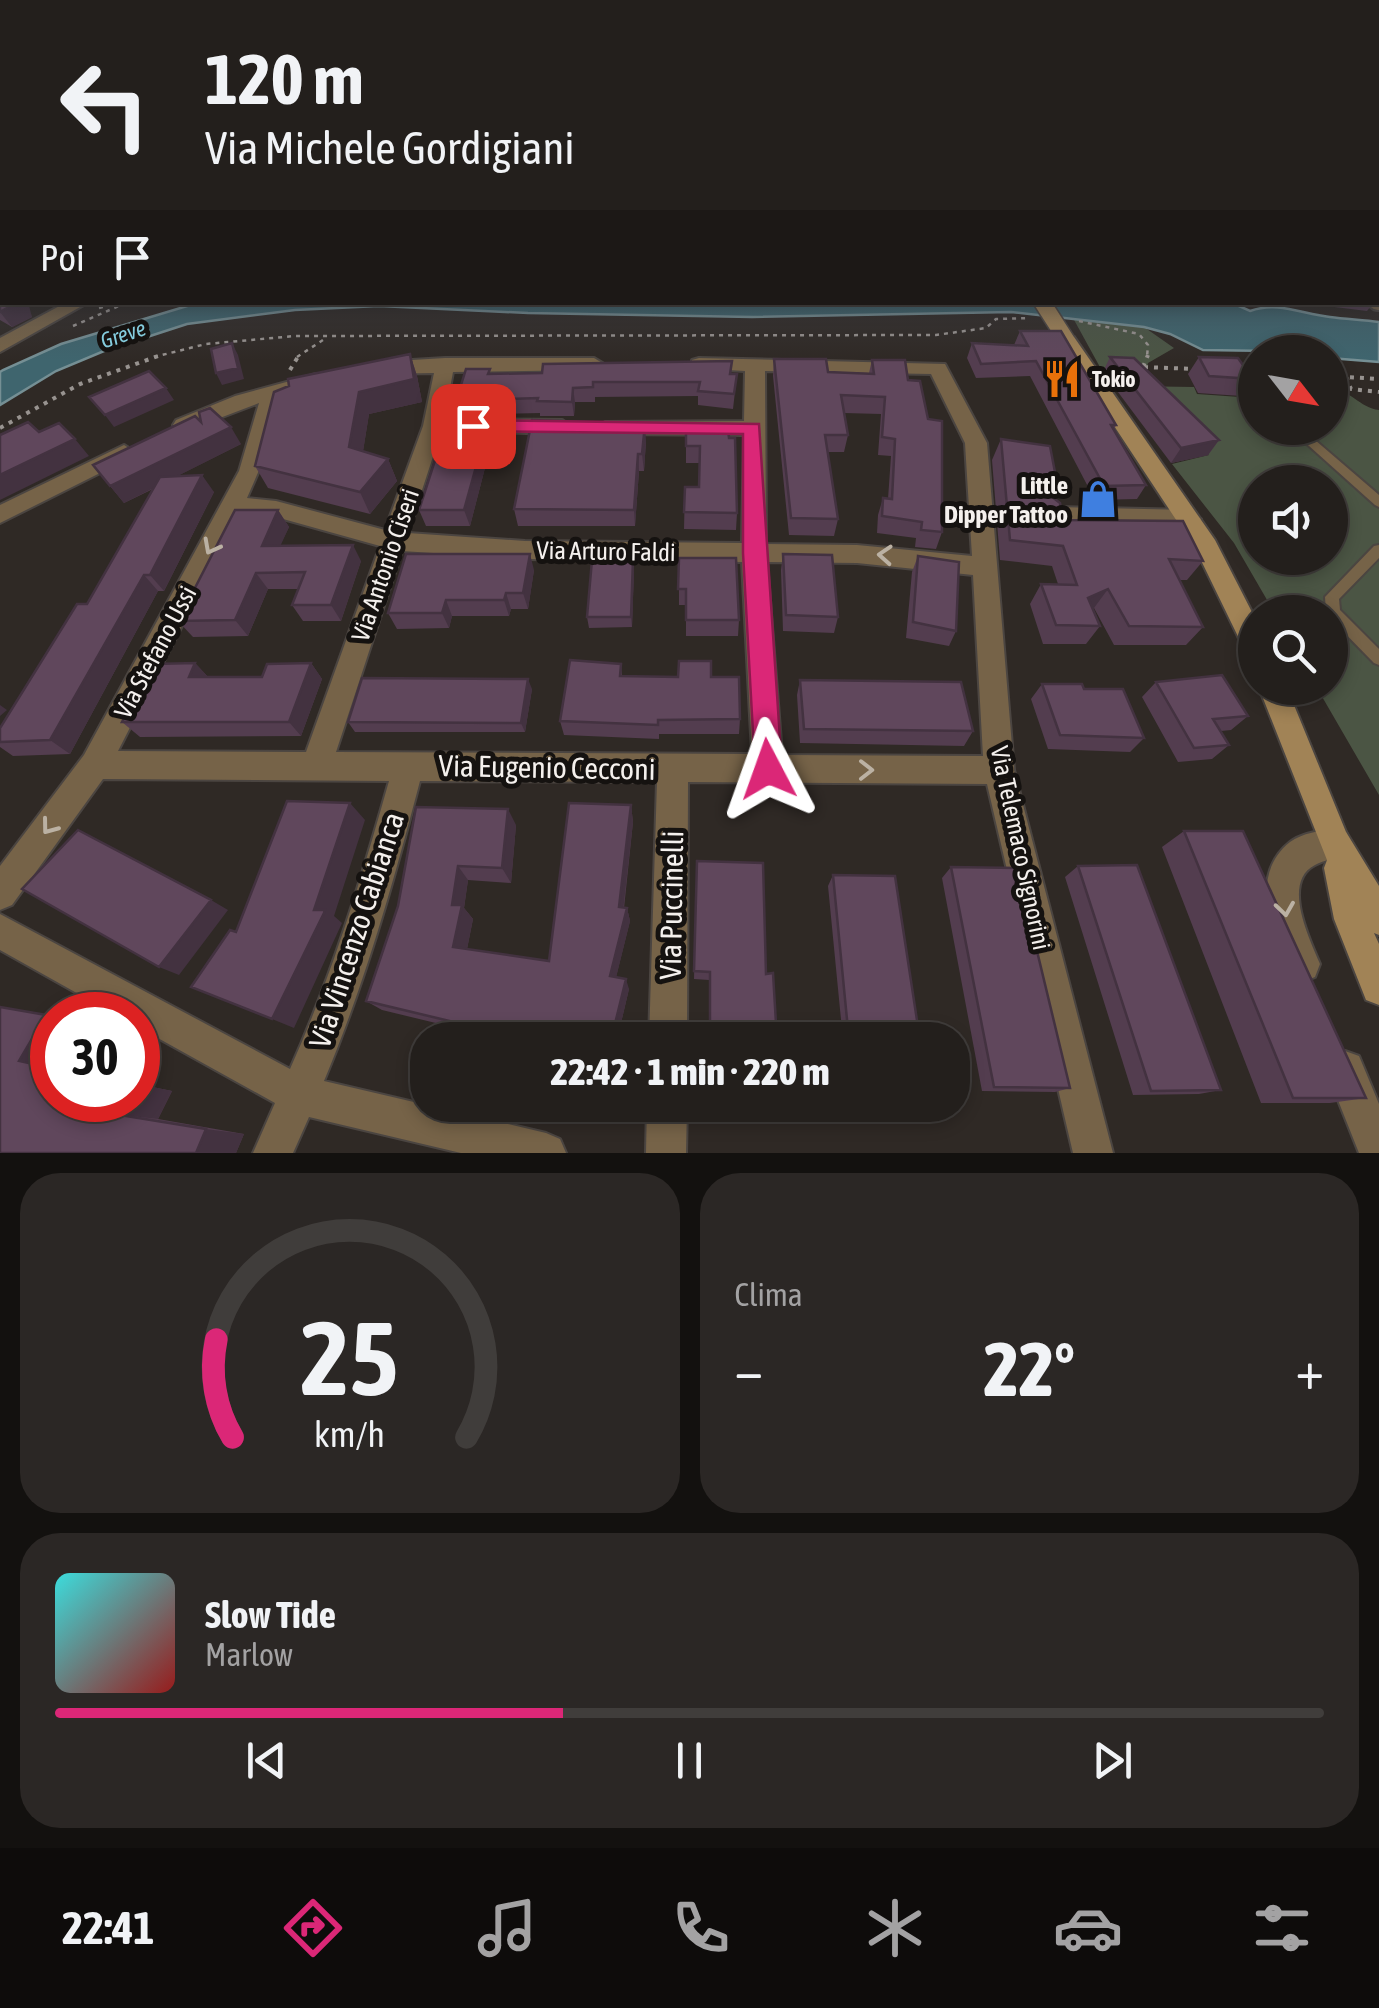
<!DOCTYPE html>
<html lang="it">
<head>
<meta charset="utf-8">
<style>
  body { margin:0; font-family:"Asap Condensed",sans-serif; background:#2b2725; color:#f1f3f6; height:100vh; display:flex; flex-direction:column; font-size:38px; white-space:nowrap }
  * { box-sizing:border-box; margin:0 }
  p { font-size:32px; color:#a3a2a3 }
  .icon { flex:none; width:55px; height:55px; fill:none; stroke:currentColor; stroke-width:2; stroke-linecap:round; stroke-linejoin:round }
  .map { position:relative; height:1153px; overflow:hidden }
  .side { display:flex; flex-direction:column; gap:20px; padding:20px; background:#13110f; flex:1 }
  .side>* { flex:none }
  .top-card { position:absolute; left:0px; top:0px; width:1380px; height:305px; box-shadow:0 5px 15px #0003,0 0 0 2px #403d3b; background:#231f1c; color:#f1f3f6; overflow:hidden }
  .needle { width:65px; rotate:121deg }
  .buttons { position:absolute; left:1238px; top:335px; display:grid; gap:20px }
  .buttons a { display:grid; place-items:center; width:110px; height:110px; border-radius:50%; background:#231f1c; box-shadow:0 5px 15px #0003,0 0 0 2px #403d3b; font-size:50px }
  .speed { position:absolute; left:30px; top:992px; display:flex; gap:20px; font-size:50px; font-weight:700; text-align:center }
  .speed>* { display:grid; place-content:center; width:130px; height:130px; border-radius:50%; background:#231f1c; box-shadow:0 5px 15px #0003,0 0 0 2px #403d3b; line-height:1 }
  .speed .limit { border:15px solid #d22; background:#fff; color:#111 }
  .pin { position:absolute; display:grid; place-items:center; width:85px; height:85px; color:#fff; margin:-42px; border-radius:20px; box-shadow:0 5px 15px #0006 }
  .me { position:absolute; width:110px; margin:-55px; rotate:356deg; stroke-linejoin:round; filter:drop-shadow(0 0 8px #0008) }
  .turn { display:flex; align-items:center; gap:35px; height:210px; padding:0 40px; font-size:45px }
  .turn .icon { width:130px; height:130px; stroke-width:2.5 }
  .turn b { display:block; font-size:70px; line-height:85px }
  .then { display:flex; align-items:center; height:95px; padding:0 40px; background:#0003; gap:20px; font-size:38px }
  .big { font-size:75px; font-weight:800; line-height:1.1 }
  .side .card { flex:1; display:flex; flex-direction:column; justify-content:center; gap:15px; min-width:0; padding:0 35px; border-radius:40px; background:#2b2725 }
  .side .dial { align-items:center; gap:0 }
  .dial svg { height:260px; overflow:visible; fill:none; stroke:#403d3b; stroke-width:7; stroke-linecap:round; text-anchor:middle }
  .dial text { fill:#f1f3f6; stroke:none }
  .song { display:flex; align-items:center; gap:30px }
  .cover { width:120px; height:120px; border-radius:15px; background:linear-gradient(135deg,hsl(180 70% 55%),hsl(0 70% 35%)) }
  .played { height:10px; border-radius:5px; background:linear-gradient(90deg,#db2777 40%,#403d3b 40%) }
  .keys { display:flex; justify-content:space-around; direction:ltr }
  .heat { display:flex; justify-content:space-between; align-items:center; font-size:55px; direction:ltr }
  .side .tiles { flex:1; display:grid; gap:20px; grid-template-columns:1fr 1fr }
  .card:last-child { grid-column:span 2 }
  .trip { position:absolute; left:410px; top:1022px; width:560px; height:100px; border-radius:40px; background:#231f1c; box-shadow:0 5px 15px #0003,0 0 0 2px #403d3b; font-weight:800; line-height:100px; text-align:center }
  .tab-bar { display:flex; height:160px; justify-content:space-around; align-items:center; background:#0e0c0b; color:#a3a2a3 }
  .tab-bar .icon { width:70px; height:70px }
  .tab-bar .current { color:#db2777 }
  .tab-bar b { font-size:45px; color:#f1f3f6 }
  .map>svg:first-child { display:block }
</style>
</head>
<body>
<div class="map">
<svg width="1379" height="1153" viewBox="0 0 1379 1153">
  <rect width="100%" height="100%" fill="#2f2925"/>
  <!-- green -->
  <path fill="#4b5544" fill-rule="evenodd" d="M1073 318 1144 327 1174 348 1148 363 1146 371 1101 369Z
    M1228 375 1255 378V428H1330V387C1349 389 1360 408 1379 410V795L1317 688H1330V612H1274L1234 543 1172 464 1209 455 1165 411 1128 386 1194 387 1197 394 1240 397ZM1255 482H1330V558H1255Z"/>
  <!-- water -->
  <path fill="#3f656e" stroke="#758f94" stroke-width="2.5" d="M1230 302 1250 311C1278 301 1302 314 1330 317 1346 319 1363 320 1379 322V362L1330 358V352L1203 350 1170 334 1144 327 1011 312 752 317 528 313 379 306 295 310 187 324 104 351 56 371 0 405V372L3 370 61 344 197 303Z"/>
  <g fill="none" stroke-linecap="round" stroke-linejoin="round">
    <!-- service casing -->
    <g stroke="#4b4541" stroke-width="4">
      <path id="service" d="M1247 384 1255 388V396L1242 387Z
        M1289 428H1301L1379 495V507L1375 505Z
        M1379 545V558L1339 599 1340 610 1379 649V665L1374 663 1330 618V612H1326L1325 597 1374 546Z"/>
    </g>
    <!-- pedestrian casing -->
    <g stroke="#4b4541" stroke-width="24">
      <path id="pedestrian" d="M1378 300H1379"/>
    </g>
    <!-- minor casing -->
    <g stroke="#4b4541" stroke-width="4">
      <path id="minor" d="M67 302H89L0 352V338Z
        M445 358H594L604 364 594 370 453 372 443 426 408 533 525 541 742 543 744 435 612 434 602 427 605 422 744 421 745 371 692 368V360L699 358 945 364 987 443 1014 770 1113 1153H1073L987 784 688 782 687 1040H649L657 782 420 781C393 884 365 983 324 1081L546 1133 560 1139 566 1153H461L309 1117 293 1153H253L275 1103 138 1027V1015H116L0 950V914L290 1069C332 976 361 880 389 781L103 779 12 905 0 910V866L84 755 239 471 259 403 183 432 176 430 173 425 176 420 235 396 316 374 323 376V384L281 396 273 438 247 498 276 501 385 530 423 426 434 373 379 374 369 368 379 362ZM765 371 931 374 965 443 972 556 857 545 766 544ZM239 514 276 517 380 546 306 752 118 751ZM402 551 525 559 742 562 752 754 336 752ZM767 562 857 563 973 575 983 756 782 755Z
        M457 419 562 420 572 427 562 434 450 431 447 426 450 421Z
        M124 445 135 452 132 457 0 523V505Z
        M1056 507 1189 510 1201 519 1189 528 1056 523 1044 515Z
        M1335 827 1346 832 1351 843 1346 854C1336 858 1324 860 1315 865 1281 882 1310 940 1320 964L1315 977 1302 982 1289 977C1273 937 1247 876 1290 842 1302 833 1321 831 1335 827Z
        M1345 1051 1359 1056 1379 1104V1153H1359L1326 1070 1331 1056Z
        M647 1105H687L686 1153H646Z"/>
    </g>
    <!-- secondary casing -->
    <g stroke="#4b4541" stroke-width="4">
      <path id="secondary" d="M1067 335 1074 337 1215 540 1255 618V656L1246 653 1196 550 1058 341Z
        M1259 688H1287L1346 832 1379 886V935L1374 933 1379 944V1005L1366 1000 1334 919 1324 868 1327 860Z"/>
    </g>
    <!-- path-far1 -->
    <path stroke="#989390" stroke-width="2.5" stroke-dasharray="4 5" stroke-linecap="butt" d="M99 308 124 302
      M1079 321 1139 334 1148 345 1147 357
      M73 326 128 302
      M154 357 206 344 295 336 936 335 986 328 996 319 1030 318
      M297 357 326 338"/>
    <!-- path -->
    <path stroke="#989390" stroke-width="4" stroke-dasharray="4 6" stroke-linecap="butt" d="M1143 367 1148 355
      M1144 367 1194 369
      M290 370 299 355
      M1244 371 1255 372
      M1330 376 1379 379
      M1346 377 1351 389 1379 392
      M0 428 80 384 161 355"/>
    <!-- service -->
    <use href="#service" fill="#766348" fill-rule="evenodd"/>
    <!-- pedestrian -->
    <use href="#pedestrian" stroke="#766348" stroke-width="20"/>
    <!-- minor -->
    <use href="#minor" fill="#766348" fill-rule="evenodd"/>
    <!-- secondary -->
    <use href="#secondary" fill="#a18356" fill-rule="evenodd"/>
    <!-- secondary-bridge casing -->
    <g stroke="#4b4541" stroke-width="19" stroke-linecap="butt">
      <path id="secondary-bridge" d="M1042 302 1067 341"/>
    </g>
    <!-- secondary-bridge -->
    <use href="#secondary-bridge" stroke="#a18356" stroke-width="16"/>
  </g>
  <!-- wall -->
  <path fill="#533d4f" d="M0 257 32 317 12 327 0 320Z
    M1254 302H1278L1276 306Z
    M1294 302H1374L1367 311Z
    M1020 331 1116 425 1114 430 1146 485 1137 499 1095 500 1030 376 976 378 967 358 972 343 1014 345Z
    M410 354 417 376 422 402 369 414 363 451 388 459 397 481 370 514 268 488 255 466Z
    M1110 357 1219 440 1208 455 1171 463 1103 372Z
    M1199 357 1253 379 1241 396 1198 393 1188 374Z
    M774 359 828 372 869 373 872 360 942 532 936 549 915 547 916 538 877 533 878 515 883 498 888 499 891 456 878 455 881 414 844 413 848 435 844 452H828L838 519 834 536 789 535 773 376Z
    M491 374H737L733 409 698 405V396L595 397V402H575L574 416H540V413L460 415 456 401Z
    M489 420 493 437 470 526H426L419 510Z
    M201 422 241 444 177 476 214 492 164 591H158L70 754 13 756 0 747V728L87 604 153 489 124 503 93 465Z
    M686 428 728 429 737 513 736 530 684 529 685 487H699L700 463H686Z
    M1001 439 1053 497 1063 520 1203 561 1187 580H1180L1203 627 1186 645H1114L1094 608 1093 609 1100 626 1086 644H1043L1030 604 1041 584H1058L1052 566 1000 560 992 460Z
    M646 441 644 471H639L635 526H518L514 509Z
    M278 510 289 527 280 545 361 561 341 621H303L292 605 299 589H268L248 636 193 637 178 621Z
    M783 554 838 617 834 633 783 631 781 570Z
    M918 556 956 631 949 646 906 638 912 572Z
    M679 558 739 620 738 636H686V605H679Z
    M534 570 528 609H511L509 616H452L449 628 397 629 388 613Z
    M634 570 632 627 589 628 587 617Z
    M195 663 208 677H262L311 663 322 679 301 736 140 737 122 722Z
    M621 664 622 676 711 677 740 719 739 734H659V739L564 735 560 721Z
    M800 680 973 731 964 746 800 743 797 695Z
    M1156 682 1248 716 1231 730 1221 731 1229 745 1212 759 1178 762 1142 697Z
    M1042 684 1084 689 1144 738 1130 752 1048 749 1031 699Z
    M532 689 525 732H355L348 722Z
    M631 805 633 822 624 908H627L630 921 616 977 629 989 617 1040H506L382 1010 366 1001 398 906 516 825 511 883 468 880 464 908 473 919 467 949 549 961Z
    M1184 831 1366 1098 1330 1103H1261L1162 847Z
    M697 861 763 863 709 1027V980L694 979Z
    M1078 866 1221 1090 1199 1094 1133 1095 1065 877Z
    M951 867 1070 1088 1055 1092 982 1091 942 878Z
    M833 875 920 1040H843L828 886Z
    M0 1007 52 1017V1100H138V1084L172 1091 158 1119 244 1134 236 1153H0Z"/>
  <!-- shaded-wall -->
  <path fill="#433240" d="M18 302H28L32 317 12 327 0 312Z
    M232 343 238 355 244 379 222 385 216 373Z
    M410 354 417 376 422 402 369 414 360 470 349 447 359 392Z
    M166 388 174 400 114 427 105 415Z
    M573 388 575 402 574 416 572 402Z
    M489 420 493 437 470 526 464 510Z
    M645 424 646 441 644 471 642 454Z
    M231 427 241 444 124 503 110 486Z
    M75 439 89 456 0 500V475Z
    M1219 440 1208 455 1171 463 1181 448Z
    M638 454 639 471 635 526 634 510Z
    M388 459 397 481 370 514 360 492Z
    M202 475 214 492 164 591 150 575Z
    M278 510 289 527 273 562 262 546Z
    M353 545 361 561 341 621 331 605Z
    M530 554 534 570 528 609 523 593Z
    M633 559 634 570 632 627 631 617Z
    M256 573 268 589 248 636 235 620Z
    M144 575 158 591 70 754 50 740Z
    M1108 589 1094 608 1075 617 1088 598Z
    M506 593 511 609 509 616 504 600Z
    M446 600 452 616 449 628 442 613Z
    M195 663 210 679 189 677Z
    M311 663 322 679 301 736 289 722Z
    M528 679 532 689 525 732 521 723Z
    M0 705 7 710 0 716Z
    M350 803 365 820 334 916 342 923 294 1028 272 1019 314 910Z
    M631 805 633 822 622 920 619 907Z
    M508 809 516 825 511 883 502 868Z
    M458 866 468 880 464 908 473 919 465 959 453 947 452 905Z
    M211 900 228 910 179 975 159 967Z
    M627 908 630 921 614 986 610 976Z
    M626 979 629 989 617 1040H611Z
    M46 1015 52 1017V1068L19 1061Z
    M138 1084 172 1091 158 1119 114 1114 121 1100H138Z
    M206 1129 244 1134 236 1153H196Z"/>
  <!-- building -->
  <path fill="#60475c" stroke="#433240" stroke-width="2.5" d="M1378 220 1379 221V262L1378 261Z
    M2 256V302H18L0 312V257Z
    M1020 331H1061L1116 425H1111L1146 485 1104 486 1036 361 981 364 972 343 1028 346Z
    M232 343 238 368 216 373 211 349Z
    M410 354 414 379 359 392 349 447 388 459 360 492 255 466 274 392 289 386 288 379Z
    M1110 357 1134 358 1219 440 1181 448Z
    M1199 357 1238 358 1253 379 1209 376Z
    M774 359H826L828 372 874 374 872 360H905L908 380 920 381 928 419 942 421V532L921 530 922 522 882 516 883 498 892 499 895 439 882 437 885 397 841 395 848 435H825L838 519 791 518Z
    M732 361 730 374H737L734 394 698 391 700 382H593V387L573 388 572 402 537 401 538 398 456 401 466 369H490L488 374 542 373 543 364Z
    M149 371 166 388 105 415 89 397Z
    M210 408 231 427 110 486 93 465 195 416 201 422 199 412Z
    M448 420H489L464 510H419Z
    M532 420 645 424 642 454H638L634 510 514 509Z
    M28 422 39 432 59 423 75 439 0 475V435Z
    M686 428 728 429 729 438H735L737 513 684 512 685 487H699L700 446H686Z
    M1001 439 1050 446 1058 488 1051 496 1060 503 1063 520 1183 521 1203 561 1169 559 1203 627 1129 626 1108 589 1088 598 1100 626 1056 625 1041 584 1077 585 1063 546 1010 540Z
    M202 475 150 575H144L50 740 0 742V728L77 604H87L160 477Z
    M235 510H278L262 546 353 545 331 605H292L305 572 256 573 235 620 178 621Z
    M406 554H530L523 593H506L504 600H446L442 613H388Z
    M783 554 832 555 838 617 786 615Z
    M918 556 959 562 956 631 913 622Z
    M679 558H736L739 620H686V589H678Z
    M633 559 631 617H587L592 560Z
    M570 660 621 664 620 676 678 677 679 661H711V677H739L740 719 658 720V725L560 721Z
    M195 663 189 677H262L267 664 311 663 289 722H122L153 664Z
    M1222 675 1248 716 1213 719 1229 745 1194 748 1156 682Z
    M362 678 528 679 521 723 348 722Z
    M800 680 961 682 973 731 804 729Z
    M1042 684H1082L1084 689H1123L1144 738 1060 735Z
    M287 801 350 803 314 910H325L324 913 272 1019 191 987 230 930 236 932Z
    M569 803 631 805 619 907 627 908 610 976 626 979 611 1040H529L366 1001 398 906 416 807 508 809 502 868 458 866 452 905H462L453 947 549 961Z
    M78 830 211 900 159 967 22 889Z
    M1184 831H1243L1366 1098H1293Z
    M697 861 763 863 766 974 773 973 777 1040H697V1027H710V972L694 971Z
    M1137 865 1221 1090 1151 1091 1078 866Z
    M951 867 1017 868 1070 1088 994 1087Z
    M833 875 895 876 920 1040H849Z
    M0 1007 46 1015 19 1061 52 1068V1100H121L114 1114 206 1129 196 1153H0Z"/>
  <!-- one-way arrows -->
  <defs><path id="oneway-chevron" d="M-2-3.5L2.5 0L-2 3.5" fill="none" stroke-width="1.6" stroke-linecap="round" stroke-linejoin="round" transform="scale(2.5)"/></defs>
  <g stroke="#bbb1a3">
    <use href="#oneway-chevron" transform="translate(211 547) rotate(118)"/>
    <use href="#oneway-chevron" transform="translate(885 555) rotate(-176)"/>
    <use href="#oneway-chevron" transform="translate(866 770)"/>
    <use href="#oneway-chevron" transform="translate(49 827) rotate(127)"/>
    <use href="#oneway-chevron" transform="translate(1285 909) rotate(82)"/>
  </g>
  <!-- sky -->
  <linearGradient id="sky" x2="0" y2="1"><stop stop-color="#1a1714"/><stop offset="0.55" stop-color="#474951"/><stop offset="1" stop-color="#474951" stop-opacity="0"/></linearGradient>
  <rect width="1379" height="360" fill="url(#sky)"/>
  <!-- route -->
  <path fill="#db2777" stroke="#8e194d" stroke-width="2.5" d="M473 420 759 424 782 769 778 778 768 782 759 778 755 769 743 553V434L466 431 463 426Z"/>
  <!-- icons -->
  <defs>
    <g id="restaurant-bare" transform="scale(3)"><path d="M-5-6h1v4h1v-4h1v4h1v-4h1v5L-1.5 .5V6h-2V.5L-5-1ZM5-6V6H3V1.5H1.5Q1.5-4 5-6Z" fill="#e8710a" stroke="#151210" stroke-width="2.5" paint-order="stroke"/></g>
    <g id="shop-bare" transform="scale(3)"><path d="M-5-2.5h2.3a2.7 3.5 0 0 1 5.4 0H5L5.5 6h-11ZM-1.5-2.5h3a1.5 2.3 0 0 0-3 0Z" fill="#3f7fe0" stroke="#151210" stroke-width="2.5" paint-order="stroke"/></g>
  </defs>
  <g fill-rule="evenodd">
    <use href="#restaurant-bare" x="1062" y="379"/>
    <use href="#shop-bare" x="1098" y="499"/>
  </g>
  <g text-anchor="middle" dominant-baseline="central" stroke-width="10" stroke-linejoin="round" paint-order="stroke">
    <!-- far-water labels -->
    <g font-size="22" font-style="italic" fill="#84ccdd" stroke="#151210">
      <text transform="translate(123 334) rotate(-18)">Greve</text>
    </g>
    <!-- far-poi labels -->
    <g font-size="22" font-weight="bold" fill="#f4f0ed" stroke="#151210" text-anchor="start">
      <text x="1092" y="379">Tokio</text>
    </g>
    <!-- poi labels -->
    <g font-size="25" font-weight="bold" fill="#f4f0ed" stroke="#151210" text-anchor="end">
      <text x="1068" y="485">Little<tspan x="1068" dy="29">Dipper Tattoo</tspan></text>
    </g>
    <!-- street labels -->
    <g font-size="25" fill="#f4f0ed" stroke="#151210">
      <text transform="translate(606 551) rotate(1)">Via Arturo Faldi</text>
      <text transform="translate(385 565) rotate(-71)">Via Antonio Ciseri</text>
      <text transform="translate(155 652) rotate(-62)">Via Stefano Ussi</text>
      <text transform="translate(1021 848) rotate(78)">Via Telemaco Signorini</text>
    </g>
    <!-- near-street labels -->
    <g font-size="30" fill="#f4f0ed" stroke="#151210">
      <text transform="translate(547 767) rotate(1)">Via Eugenio Cecconi</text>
      <text transform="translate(671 905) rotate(-89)">Via Puccinelli</text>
      <text transform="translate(356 930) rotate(-72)">Via Vincenzo Cabianca</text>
    </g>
  </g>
</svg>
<div class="buttons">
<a><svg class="needle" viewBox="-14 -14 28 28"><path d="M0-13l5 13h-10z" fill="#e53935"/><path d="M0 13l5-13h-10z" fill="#a3a2a3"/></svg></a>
<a><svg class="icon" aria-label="sound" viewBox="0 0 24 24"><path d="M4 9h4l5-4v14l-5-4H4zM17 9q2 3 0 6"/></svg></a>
<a><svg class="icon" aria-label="search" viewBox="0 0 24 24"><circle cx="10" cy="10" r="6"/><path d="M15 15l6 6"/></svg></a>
</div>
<div class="speed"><div class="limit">30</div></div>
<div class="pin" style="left:473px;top:426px;background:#d93025"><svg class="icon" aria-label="arrive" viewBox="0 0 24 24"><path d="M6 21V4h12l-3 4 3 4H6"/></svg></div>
<svg class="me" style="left:768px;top:769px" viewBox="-20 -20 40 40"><path d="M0-17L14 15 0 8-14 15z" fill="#db2777" stroke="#fff" stroke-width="4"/></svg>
<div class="trip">22:42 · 1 min · 220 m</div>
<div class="top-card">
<div class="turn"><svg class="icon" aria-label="left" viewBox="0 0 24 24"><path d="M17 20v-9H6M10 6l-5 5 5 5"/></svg><div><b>120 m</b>Via Michele Gordigiani</div></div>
<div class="then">Poi<svg class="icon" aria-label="arrive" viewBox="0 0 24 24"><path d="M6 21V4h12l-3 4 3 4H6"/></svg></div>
</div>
</div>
<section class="side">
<div class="tiles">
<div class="card dial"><svg viewBox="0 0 100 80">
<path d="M14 69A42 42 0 1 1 86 69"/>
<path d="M14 69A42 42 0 0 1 9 39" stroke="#db2777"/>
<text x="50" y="56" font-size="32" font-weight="700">25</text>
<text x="50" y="72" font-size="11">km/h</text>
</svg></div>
<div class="card"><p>Clima</p>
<div class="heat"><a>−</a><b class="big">22°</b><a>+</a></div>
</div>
<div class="card">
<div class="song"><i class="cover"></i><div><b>Slow Tide</b><p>Marlow</p></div></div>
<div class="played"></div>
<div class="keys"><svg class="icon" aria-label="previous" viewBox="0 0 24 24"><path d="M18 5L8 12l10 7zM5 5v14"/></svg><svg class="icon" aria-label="pause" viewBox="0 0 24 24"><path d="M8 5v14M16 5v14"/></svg><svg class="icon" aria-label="next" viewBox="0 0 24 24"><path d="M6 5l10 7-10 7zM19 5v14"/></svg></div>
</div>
</div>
</section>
<nav class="tab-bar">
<b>22:41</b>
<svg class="icon current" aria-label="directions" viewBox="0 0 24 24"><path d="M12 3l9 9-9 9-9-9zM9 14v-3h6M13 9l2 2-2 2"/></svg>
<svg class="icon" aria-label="music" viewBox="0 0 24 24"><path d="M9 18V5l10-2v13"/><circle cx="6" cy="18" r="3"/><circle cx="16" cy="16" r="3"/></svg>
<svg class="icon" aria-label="phone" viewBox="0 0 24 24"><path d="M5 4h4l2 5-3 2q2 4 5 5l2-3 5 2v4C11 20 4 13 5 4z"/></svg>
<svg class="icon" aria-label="climate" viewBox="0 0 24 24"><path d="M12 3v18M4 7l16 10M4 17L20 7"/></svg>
<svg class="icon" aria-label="car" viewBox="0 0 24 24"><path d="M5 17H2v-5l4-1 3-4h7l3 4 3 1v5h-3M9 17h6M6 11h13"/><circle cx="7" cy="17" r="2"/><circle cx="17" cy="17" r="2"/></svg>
<svg class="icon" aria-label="filters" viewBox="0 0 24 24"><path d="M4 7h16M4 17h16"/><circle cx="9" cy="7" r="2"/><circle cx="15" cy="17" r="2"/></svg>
</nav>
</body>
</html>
